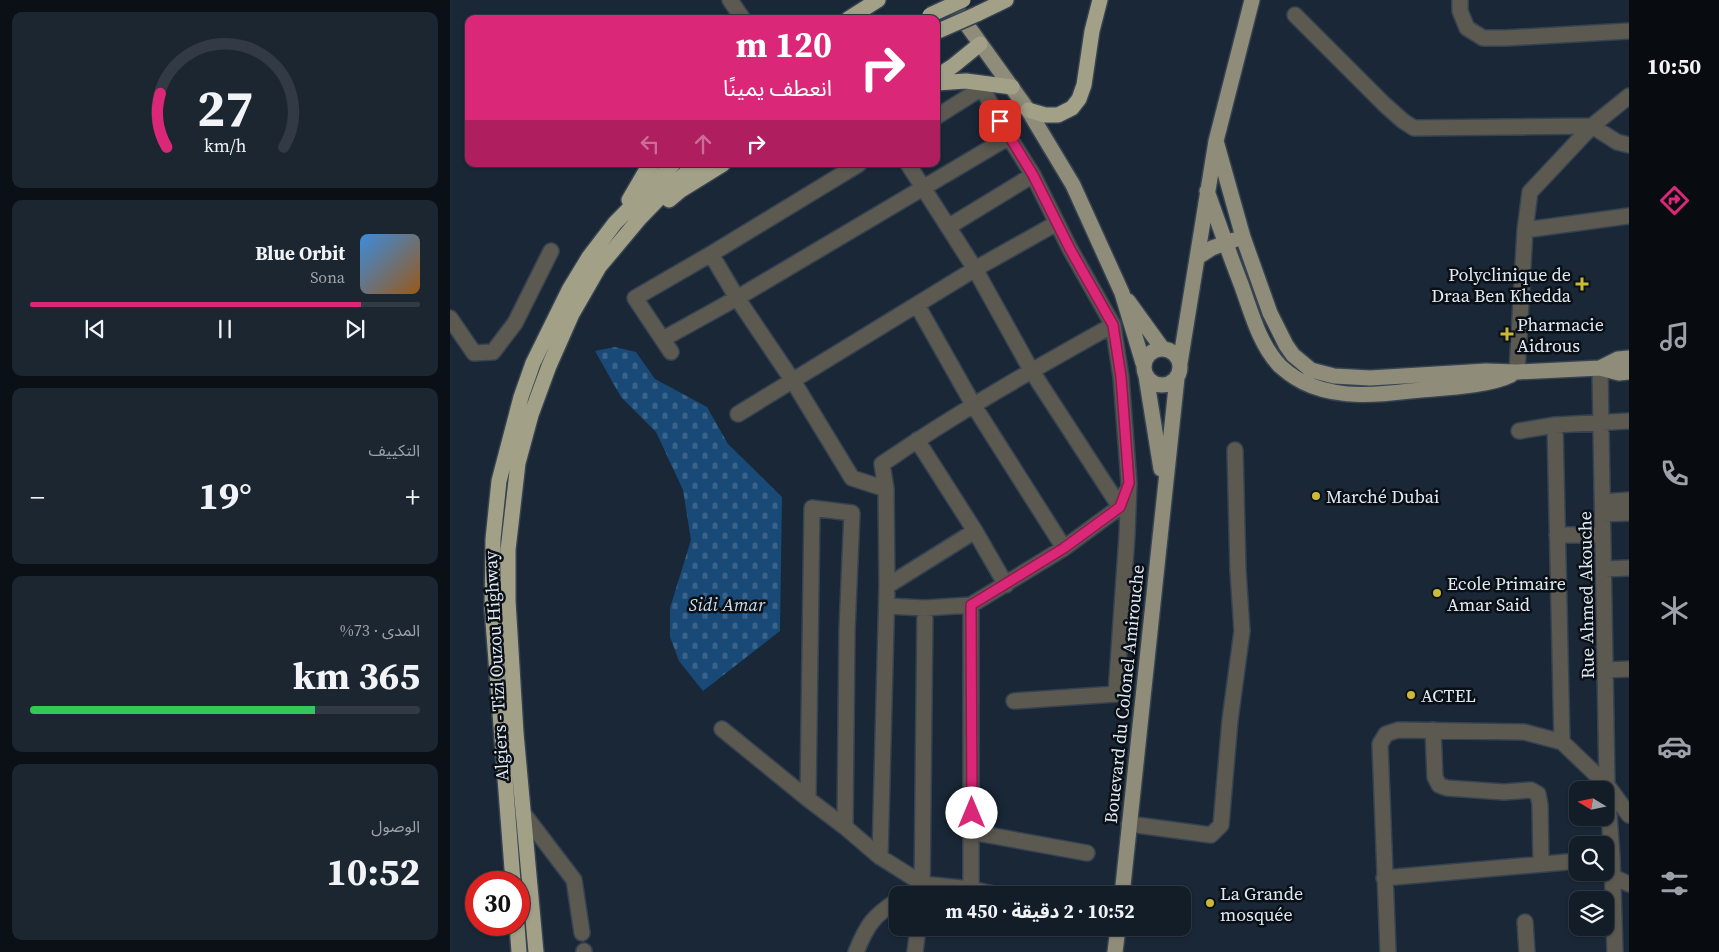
<!DOCTYPE html>
<html lang="ar">
<head>
<meta charset="utf-8">
<style>
  body { margin:0; font-family:"Source Serif 4","Noto Sans Arabic",serif; background:#1c2630; color:#f1f3f6; direction:rtl; height:100vh; display:flex; flex-direction:column; font-size:19px; white-space:nowrap }
  * { box-sizing:border-box; margin:0 }
  p { font-size:16px; color:#9da2a8 }
  .icon { flex:none; width:28px; height:28px; fill:none; stroke:currentColor; stroke-width:2; stroke-linecap:round; stroke-linejoin:round }
  .map { position:relative; flex:1; overflow:hidden; direction:ltr }
  .details { display:flex; flex-direction:column; gap:12px; padding:12px; background:#0a1016; width:450px }
  .details>* { flex:none }
  .top-card { position:absolute; left:15px; top:15px; width:475px; height:152px; border-radius:10px; box-shadow:0 1px 4px #0004,0 0 0 1px #323b45; direction:rtl; background:#db2777; color:#fff; overflow:hidden }
  .needle { width:32px; rotate:280deg }
  .tools { position:absolute; left:1119px; top:781px; display:grid; gap:10px }
  .tools a { display:grid; place-items:center; width:45px; height:45px; border-radius:10px; background:#131d28; box-shadow:0 1px 4px #0004,0 0 0 1px #323b45; font-size:25px }
  .speed { position:absolute; left:15px; top:871px; display:flex; gap:10px; font-size:25px; font-weight:700; text-align:center }
  .speed>* { display:grid; place-content:center; width:65px; height:65px; border-radius:50%; background:#131d28; box-shadow:0 1px 4px #0004,0 0 0 1px #323b45; line-height:1 }
  .speed .limit { border:8px solid #d22; background:#fff; color:#111 }
  .pin { position:absolute; display:grid; place-items:center; width:42px; height:42px; color:#fff; margin:-21px; border-radius:10px; box-shadow:0 2px 8px #0006 }
  .me { position:absolute; width:55px; margin:-28px; rotate:0deg; stroke-linejoin:round; filter:drop-shadow(0 0 4px #0008) }
  .turn { display:flex; align-items:center; gap:18px; height:105px; padding:0 25px; font-size:22px }
  .turn .icon { width:65px; height:65px; stroke-width:2.5 }
  .turn b { display:block; font-size:35px; line-height:42px }
  .lanes { display:flex; align-items:center; height:48px; padding:0 25px; background:#0003; justify-content:center; gap:25px; direction:ltr }
  .lanes .off { opacity:.35 }
  .big { font-size:38px; font-weight:700; line-height:1.1 }
  .details .tile { flex:1; display:flex; flex-direction:column; justify-content:center; gap:8px; min-width:0; padding:0 18px; border-radius:10px; background:#1c2630 }
  .details .dial { align-items:center; gap:0 }
  .dial svg { height:130px; overflow:visible; fill:none; stroke:#323b45; stroke-width:7; stroke-linecap:round; text-anchor:middle }
  .dial text { fill:#f1f3f6; stroke:none }
  .song { display:flex; align-items:center; gap:15px }
  .cover { width:60px; height:60px; border-radius:8px; background:linear-gradient(135deg,hsl(210 70% 55%),hsl(30 70% 35%)) }
  .played { height:5px; border-radius:2px; background:linear-gradient(90deg,#db2777 85%,#323b45 85%) }
  .keys { display:flex; justify-content:space-around; direction:ltr }
  .heat { display:flex; justify-content:space-between; align-items:center; font-size:28px; direction:ltr }
  .charge { height:8px; border-radius:4px; background:linear-gradient(90deg,#34c759 73%,#323b45 0) }
  .trip { position:absolute; left:439px; top:886px; width:302px; height:50px; border-radius:10px; background:#131d28; box-shadow:0 1px 4px #0004,0 0 0 1px #323b45; font-weight:700; line-height:50px; text-align:center; direction:rtl }
  main { display:flex; flex:1; min-height:0 }
  .dock { display:flex; flex-direction:column; width:90px; justify-content:space-around; align-items:center; background:#080c10; color:#9da2a8 }
  .dock .icon { width:35px; height:35px }
  .dock .current { color:#db2777 }
  .dock b { font-size:22px; color:#f1f3f6 }
  .map>svg:first-child { display:block }
</style>
</head>
<body>
<main>
<nav class="dock">
<b>10:50</b>
<svg class="icon current" aria-label="directions" viewBox="0 0 24 24"><path d="M12 3l9 9-9 9-9-9zM9 14v-3h6M13 9l2 2-2 2"/></svg>
<svg class="icon" aria-label="music" viewBox="0 0 24 24"><path d="M9 18V5l10-2v13"/><circle cx="6" cy="18" r="3"/><circle cx="16" cy="16" r="3"/></svg>
<svg class="icon" aria-label="phone" viewBox="0 0 24 24"><path d="M5 4h4l2 5-3 2q2 4 5 5l2-3 5 2v4C11 20 4 13 5 4z"/></svg>
<svg class="icon" aria-label="climate" viewBox="0 0 24 24"><path d="M12 3v18M4 7l16 10M4 17L20 7"/></svg>
<svg class="icon" aria-label="car" viewBox="0 0 24 24"><path d="M5 17H2v-5l4-1 3-4h7l3 4 3 1v5h-3M9 17h6M6 11h13"/><circle cx="7" cy="17" r="2"/><circle cx="17" cy="17" r="2"/></svg>
<svg class="icon" aria-label="filters" viewBox="0 0 24 24"><path d="M4 7h16M4 17h16"/><circle cx="9" cy="7" r="2"/><circle cx="15" cy="17" r="2"/></svg>
</nav>
<div class="map">
<svg width="1179" height="952" viewBox="0 0 1179 952">
  <defs>
    <pattern id="cemetery-stones" width="16" height="16" patternUnits="userSpaceOnUse" patternTransform="scale(1.25)"><rect width="16" height="16" fill="#194976"/><path d="M2 7V4a2 2 0 0 1 4 0v3zM10 15v-3a2 2 0 0 1 4 0v3z" fill="#3a638a"/></pattern>
  </defs>
  <rect width="100%" height="100%" fill="#192736"/>
  <!-- cemetery -->
  <path fill="url(#cemetery-stones)" d="M165 347 186 352 205 379 257 407 278 444 332 497 330 631 253 691 229 661 220 637V608L241 540 233 490 206 432 171 397 145 351Z"/>
  <g fill="none" stroke-linecap="round" stroke-linejoin="round">
    <!-- minor casing -->
    <g stroke="#354251" stroke-width="18">
      <path id="minor" d="M280 0 293 19
        M1010 0V11L1017 28 1033 38H1056L1179 31
        M845 15 934 104 953 121 964 128 1142 126 1167 142 1179 145
        M486 117 532 88 559 137 583 175 620 249 663 325 671 377 679 483 677 535 666 694 564 701
        M458 164 525 269 581 370 670 507
        M498 227 583 175
        M1075 230 1179 216
        M261 254 287 298 343 381 402 478 436 489
        M467 305 524 406 614 548
        M0 318 24 353 43 352 65 323 101 251
        M213 339 287 298 559 137
        M221 352 185 298 261 254 409 164
        M1150 368 1157 785 1179 815
        M1067 372 1075 230 1080 192 1142 126 1179 96
        M288 414 525 269 607 223
        M1105 425 1112 742
        M1069 431 1105 425 1179 421
        M467 440 525 531 556 585
        M1153 502 1179 500
        M1153 514 1179 513
        M1107 535H1153
        M1154 569 1179 568
        M437 586 525 531
        M437 606 475 608 521 605
        M1156 670 1179 669
        M272 729 358 799 395 827 430 857 473 884
        M983 730 985 777 989 785 997 788 1054 792 1081 790 1088 794 1090 805 1091 864
        M358 799 362 508 402 513 397 630 395 827
        M73 813 124 880 132 933
        M679 824 761 835 771 825 780 720 792 631 788 571 785 450
        M522 832 637 853
        M430 857 437 586 436 489 432 464C506 413 584 369 663 325
        M1163 877 1179 884
        M934 878 1128 861
        M521 889V605L614 548 670 507 676 492
        M456 895 473 884 521 889 548 895
        M472 895 475 608
        M1075 922 1077 952
        M134 951V952
        M406 952C417 925 423 916 448 900
        M465 952 468 928
        M938 952 930 744 936 734 948 730 1074 732 1112 742 1157 785 1162 857 1165 952"/>
    </g>
    <!-- major casing -->
    <g stroke="#354251" stroke-width="18">
      <path id="major" d="M499 0 578 110 623 185 672 293 693 363
        M766 141 793 237 820 313 836 345 843 355 861 370 884 376 920 378 1036 371 1067 372 1150 368 1169 373 1179 372
        M757 191C768 222 779 253 791 284 801 311 809 344 830 366 839 374 851 382 862 386 893 398 927 395 960 391 988 388 1037 387 1061 375
        M748 257 762 248 784 240
        M678 301 712 348
        M694 367a18 18 0 1 1 36 0a18 18 0 1 1-36 0Z
        M730 363 766 141 802 0
        M1150 368 1168 359 1179 358
        M696 376 711 469
        M672 895 727 378
        M665 952 668 928"/>
    </g>
    <!-- highway casing -->
    <g stroke="#354251" stroke-width="18">
      <path id="highway" d="M527 14 556 0
        M398 19 428 0
        M486 77 503 66 530 44
        M486 83 516 81 562 87
        M578 110 595 115H608L622 108 629 99 634 85 642 31 650 0
        M179 200 197 169 202 164
        M219 200 231 190 273 164
        M63 882 42 609 43 539 49 481 71 397 83 363 119 290 139 257 165 223 223 164
        M67 925 69 952
        M86 952 66 733 58 601V550L68 463 81 415 99 366 122 314 149 267 190 218 219 188 246 164"/>
    </g>
    <!-- minor -->
    <use href="#minor" stroke="#5b5950" stroke-width="15"/>
    <!-- major -->
    <use href="#major" stroke="#8f8c79" stroke-width="15"/>
    <!-- highway -->
    <use href="#highway" stroke="#a3a088" stroke-width="15"/>
    <!-- highway-bridge casing -->
    <g stroke="#354251" stroke-width="18" stroke-linecap="butt">
      <path id="highway-bridge" d="M480 15 513 0
        M486 32 527 14"/>
    </g>
    <!-- highway-bridge -->
    <use href="#highway-bridge" stroke="#a3a088" stroke-width="15"/>
  </g>
  <g fill="none" stroke-linecap="round" stroke-linejoin="round">
    <!-- route casing -->
    <g stroke="#8e194d" stroke-width="12">
      <path id="route" d="M522 813 521 605 614 548 670 507 679 483 671 377 663 325 620 249 583 175 550 121"/>
    </g>
    <!-- route -->
    <use href="#route" stroke="#db2777" stroke-width="9"/>
  </g>
  <!-- markers -->
  <g fill="#ccb938" stroke="#0a1016" stroke-width="2">
    <path d="M1129.5 276.5h5v5h5v5h-5v5h-5v-5h-5v-5h5z"/>
    <path d="M1054.5 326.5h5v5h5v5h-5v5h-5v-5h-5v-5h5z"/>
    <circle cx="866" cy="496" r="5"/>
    <circle cx="987" cy="593" r="5"/>
    <circle cx="961" cy="695" r="5"/>
    <circle cx="760" cy="903" r="5"/>
  </g>
  <g text-anchor="middle" dominant-baseline="central" stroke-width="5" stroke-linejoin="round" paint-order="stroke">
    <!-- poi labels -->
    <g font-size="18" fill="#e1eaf4" stroke="#0a1016" text-anchor="start">
      <text x="1121" y="274" text-anchor="end">Polyclinique de<tspan x="1121" dy="21">Draa Ben Khedda</tspan></text>
      <text x="1067" y="324">Pharmacie<tspan x="1067" dy="21">Aidrous</tspan></text>
      <text x="876" y="496">Marché Dubai</text>
      <text x="997" y="583">Ecole Primaire<tspan x="997" dy="21">Amar Said</tspan></text>
      <text x="971" y="695">ACTEL</text>
      <text x="770" y="893">La Grande<tspan x="770" dy="21">mosquée</tspan></text>
    </g>
    <!-- street labels -->
    <g font-size="18" fill="#e1eaf4" stroke="#0a1016">
      <text transform="translate(1136 595) rotate(-91)">Rue Ahmed Akouche</text>
      <text transform="translate(46 666) rotate(-93)">Algiers - Tizi Ouzou Highway</text>
      <text transform="translate(674 694) rotate(-84)">Bouevard du Colonel Amirouche</text>
    </g>
    <!-- park labels -->
    <g font-size="18" font-style="italic" fill="#cbdcee" stroke="#0a1016">
      <text x="277" y="604">Sidi Amar</text>
    </g>
  </g>
</svg>
<div class="tools">
<a><svg class="needle" viewBox="-14 -14 28 28"><path d="M0-13l5 13h-10z" fill="#e53935"/><path d="M0 13l5-13h-10z" fill="#9da2a8"/></svg></a>
<a><svg class="icon" aria-label="search" viewBox="0 0 24 24"><circle cx="10" cy="10" r="6"/><path d="M15 15l6 6"/></svg></a>
<a><svg class="icon" aria-label="layers" viewBox="0 0 24 24"><path d="M12 4l9 5-9 5-9-5zM3 14l9 5 9-5"/></svg></a>
</div>
<div class="speed"><div class="limit">30</div></div>
<div class="pin" style="left:550px;top:121px;background:#d93025"><svg class="icon" aria-label="arrive" viewBox="0 0 24 24"><path d="M6 21V4h12l-3 4 3 4H6"/></svg></div>
<svg class="me" style="left:522px;top:813px" viewBox="-20 -20 40 40"><circle r="19" fill="#fff"/><path d="M0-13L10 11 0 6-10 11z" fill="#db2777"/></svg>
<div class="trip">10:52 · 2 دقيقة · 450 m</div>
<div class="top-card">
<div class="turn"><svg class="icon" aria-label="right" viewBox="0 0 24 24"><path d="M7 20v-9h11M14 6l5 5-5 5"/></svg><div><b>120 m</b>انعطف يمينًا</div></div>
<div class="lanes"><svg class="icon off" aria-label="left" viewBox="0 0 24 24"><path d="M17 20v-9H6M10 6l-5 5 5 5"/></svg><svg class="icon off" aria-label="ahead" viewBox="0 0 24 24"><path d="M12 20V5M6 11l6-6 6 6"/></svg><svg class="icon" aria-label="right" viewBox="0 0 24 24"><path d="M7 20v-9h11M14 6l5 5-5 5"/></svg></div>
</div>
</div>
<section class="details">
<div class="tile dial"><svg viewBox="0 0 100 80">
<path d="M14 69A42 42 0 1 1 86 69"/>
<path d="M14 69A42 42 0 0 1 10 36" stroke="#db2777"/>
<text x="50" y="56" font-size="32" font-weight="700">27</text>
<text x="50" y="72" font-size="11">km/h</text>
</svg></div>
<div class="tile">
<div class="song"><i class="cover"></i><div><b>Blue Orbit</b><p>Sona</p></div></div>
<div class="played"></div>
<div class="keys"><svg class="icon" aria-label="previous" viewBox="0 0 24 24"><path d="M18 5L8 12l10 7zM5 5v14"/></svg><svg class="icon" aria-label="pause" viewBox="0 0 24 24"><path d="M8 5v14M16 5v14"/></svg><svg class="icon" aria-label="next" viewBox="0 0 24 24"><path d="M6 5l10 7-10 7zM19 5v14"/></svg></div>
</div>
<div class="tile"><p>التكييف</p>
<div class="heat"><a>−</a><b class="big">19°</b><a>+</a></div>
</div>
<div class="tile"><p>المدى · 73%</p><b class="big">365 km</b><div class="charge"></div></div>
<div class="tile"><p>الوصول</p><b class="big">10:52</b></div>
</section>
</main>
</body>
</html>
